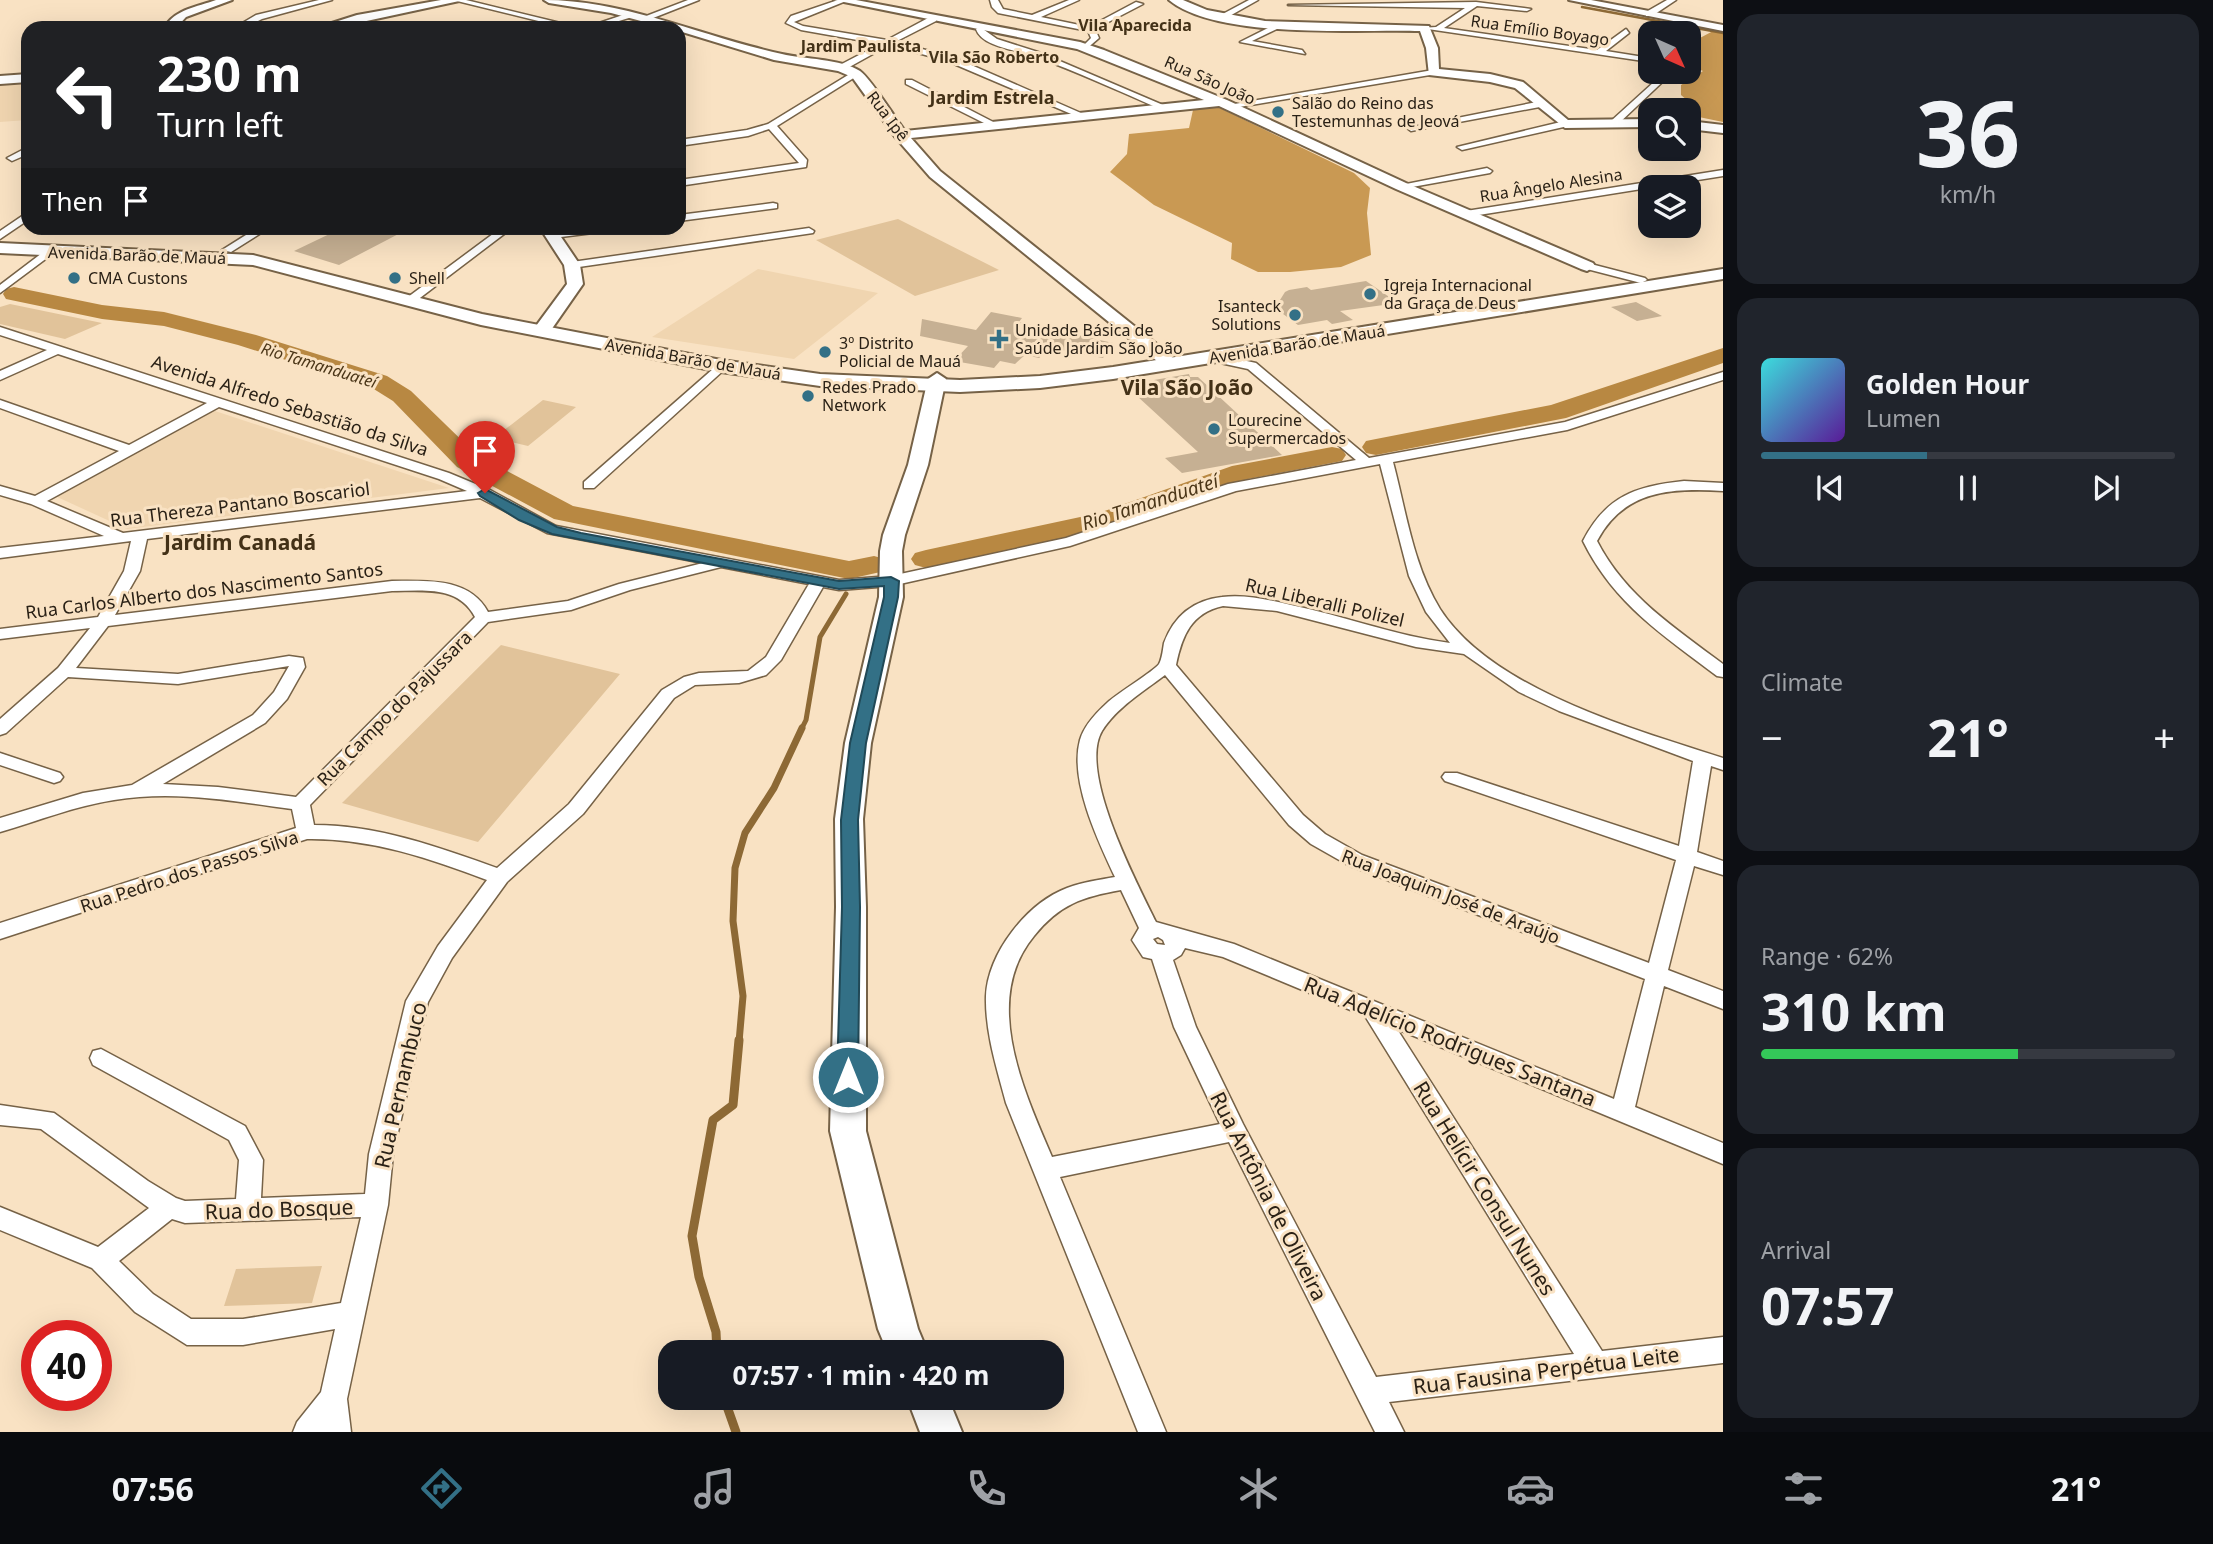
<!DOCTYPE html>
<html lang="en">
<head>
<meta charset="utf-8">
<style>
  body { margin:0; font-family:"Noto Sans",sans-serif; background:#20242c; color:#f1f3f6; height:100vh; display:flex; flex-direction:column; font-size:26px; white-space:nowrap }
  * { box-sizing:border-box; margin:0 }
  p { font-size:23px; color:#9ea1a6 }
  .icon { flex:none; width:38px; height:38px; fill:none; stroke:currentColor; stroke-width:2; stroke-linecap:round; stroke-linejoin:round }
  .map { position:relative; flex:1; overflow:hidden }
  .side { display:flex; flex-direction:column; gap:14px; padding:14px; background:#0d0f14; width:490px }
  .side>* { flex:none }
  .hud { position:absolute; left:21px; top:21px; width:665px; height:214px; border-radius:21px; box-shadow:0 7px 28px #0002; background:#202124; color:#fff; overflow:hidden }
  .needle { width:46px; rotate:135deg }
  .tools { position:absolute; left:1638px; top:21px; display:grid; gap:14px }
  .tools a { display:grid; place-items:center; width:63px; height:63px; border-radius:14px; background:#171b24; box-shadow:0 7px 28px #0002; font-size:35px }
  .speed { position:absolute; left:21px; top:1320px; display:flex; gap:14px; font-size:35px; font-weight:700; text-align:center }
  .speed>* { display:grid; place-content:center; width:91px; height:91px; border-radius:50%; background:#171b24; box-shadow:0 7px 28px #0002; line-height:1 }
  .speed .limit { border:10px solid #d22; background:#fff; color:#111 }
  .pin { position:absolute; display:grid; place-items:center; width:60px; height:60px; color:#fff; margin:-72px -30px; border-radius:50% 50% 50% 0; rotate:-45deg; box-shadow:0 0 7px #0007 }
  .pin .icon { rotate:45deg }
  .me { position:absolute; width:77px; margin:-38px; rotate:0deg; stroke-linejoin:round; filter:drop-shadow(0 0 5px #0008) }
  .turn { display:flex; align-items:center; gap:24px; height:147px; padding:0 21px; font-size:32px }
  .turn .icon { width:91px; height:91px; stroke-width:2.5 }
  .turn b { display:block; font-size:49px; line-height:60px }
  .then { display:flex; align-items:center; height:66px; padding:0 21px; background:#0003; gap:14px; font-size:26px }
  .big { font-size:52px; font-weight:700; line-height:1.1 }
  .side .card { flex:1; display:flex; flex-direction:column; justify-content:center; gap:10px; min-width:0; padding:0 24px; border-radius:21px; background:#20242c }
  .side .dial { align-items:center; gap:0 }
  .dial b { font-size:91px; line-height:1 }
  .song { display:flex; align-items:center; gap:21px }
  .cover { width:84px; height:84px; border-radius:10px; background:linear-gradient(135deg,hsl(180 70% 55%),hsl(270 70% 35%)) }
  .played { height:7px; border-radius:4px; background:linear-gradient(90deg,#337086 40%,#363941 40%) }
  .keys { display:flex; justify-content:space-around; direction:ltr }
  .heat { display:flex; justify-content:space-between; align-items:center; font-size:38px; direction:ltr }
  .charge { height:10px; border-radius:5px; background:linear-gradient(90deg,#34c759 62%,#363941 0) }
  .trip { position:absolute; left:658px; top:1340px; width:406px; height:70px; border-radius:21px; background:#171b24; box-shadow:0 7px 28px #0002; font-weight:700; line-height:70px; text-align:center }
  .tab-bar { display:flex; height:112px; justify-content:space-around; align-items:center; background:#090b0e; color:#9ea1a6 }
  .tab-bar .icon { width:49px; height:49px }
  .tab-bar .on { color:#337086 }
  .tab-bar b { font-size:32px; color:#f1f3f6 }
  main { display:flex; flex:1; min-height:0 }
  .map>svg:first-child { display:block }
</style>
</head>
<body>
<main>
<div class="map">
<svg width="1723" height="1432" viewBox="0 0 1723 1432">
  <rect width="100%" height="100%" fill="#f9e2c3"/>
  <!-- built -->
  <path fill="#f0d5b0" d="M28 80 27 120 0 122V82Z
    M758 269 878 293 794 359 652 337Z
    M212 410 449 488 127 529 55 496Z"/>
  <!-- green -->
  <path fill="#e1c39a" d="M898 219 999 270 915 296 816 240Z
    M10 304 102 323 65 339 0 324V307Z
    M543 400 576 407 528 446 494 438Z
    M501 645 620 674 478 842 342 803Z
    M322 1266 312 1303 224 1306 236 1269Z"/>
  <!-- forest -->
  <path fill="#c99953" d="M1715 30 1723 32V122L1694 116V106L1681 95V85L1703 71 1689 65V37L1698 39Z
    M1218 107 1354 173 1370 188 1367 213 1371 255 1341 267 1290 272H1258L1231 259 1232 243 1154 205 1110 172 1127 154 1129 134 1189 128 1193 110Z"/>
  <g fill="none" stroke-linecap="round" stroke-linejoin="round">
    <!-- stream-far3 -->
    <path stroke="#8d6935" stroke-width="2.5" d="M1582 7 1723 33"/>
    <!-- stream-far2 -->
    <path stroke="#8d6935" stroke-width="5" d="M801 730 806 720 820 637 846 594"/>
    <!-- stream-far1 -->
    <path stroke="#8d6935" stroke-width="7" d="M739 1042 743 996 733 921 735 868 745 833 774 788 802 728"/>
    <!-- stream -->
    <path stroke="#8d6935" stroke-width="9" d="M717 1353 716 1332 699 1277 692 1236 713 1120 733 1105 739 1040
      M724 1398 736 1432"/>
    <!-- river -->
    <path fill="#b88842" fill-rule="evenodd" d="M14 287 102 305 164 312 256 335 387 376 411 391 477 455 573 506 849 561 874 556 885 559 889 565 885 571 849 579 554 519 457 467 393 401 369 386 238 345 164 326 102 319 6 299 3 294 6 289Z
      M1723 348V363L1566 418 1376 455 1366 453 1362 447 1366 441 1376 439 1551 405Z
      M1332 447 1342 449 1346 455 1342 461 1248 479 1117 526 926 568 915 565 911 559 915 553 926 550 1099 513 1232 466Z"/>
  </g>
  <!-- building -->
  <path fill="#c6b093" d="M342 228H410L339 265 294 251Z
    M1366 281 1398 303 1340 311 1353 320 1332 324 1327 320 1298 325 1275 308 1285 292 1289 290 1307 287 1311 290Z
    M1636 302 1662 316 1637 321 1611 307Z
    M991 312 1022 318 1019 322 1113 343 1103 358 1051 348 1039 358 1025 355 1015 364 1000 361 994 368 954 361 968 346 920 336 922 319 976 330Z
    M1189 374 1190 377H1198L1282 455 1182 473 1165 458 1198 452 1125 385Z"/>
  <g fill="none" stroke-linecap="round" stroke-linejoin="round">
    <!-- street casing -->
    <g stroke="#766247" stroke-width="3">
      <path id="street" d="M319 0H332L262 19 244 28H234L256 15Z
        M453 0H466L581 28H567Z
        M688 0H699L648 20 641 18Z
        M838 0 846 1 794 22 803 26 887 40 930 17H936V21L895 42 953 57 1090 117 1083 119 947 61 889 45 844 70H838V66L880 44 801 30 786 23 791 16Z
        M990 0H998L1003 9 1032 15 1069 0H1079L1041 17 1089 27 1136 2 1143 4 1095 29 1099 38 1085 50 1081 48 1091 38 1088 31 998 13 992 7Z
        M1249 0H1258L1226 18 1219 16Z
        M1667 0H1676L1652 16H1646V12Z
        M1476 2 1531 9 1527 11 1477 6 1444 28 1597 50 1626 29 1629 33 1606 51 1650 58V62L1421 28 1436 27 1465 8 1288 5Z
        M629 13 632 17 596 28H584Z
        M447 23 468 28H419Z
        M62 24 99 26 103 28H59Z
        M1276 24 1279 28 1252 41 1302 50 1305 54 1240 42Z
        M980 27 997 39 1041 53 1170 108 1163 110C1120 92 1077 71 1033 56 1017 50 982 47 976 29Z
        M1433 70 1436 74 1227 109 1223 106Z
        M853 72 860 74 777 126 807 160 806 167 679 186V180L799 163 769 129 748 136 679 146V140L747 130 768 124Z
        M1665 72H1673L1617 125H1611V121Z
        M906 80H912L1001 126 994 128 906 84Z
        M1542 101 1545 106 1411 131 1407 128Z
        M1565 121 1568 122V126L1462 150 1457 147Z
        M28 147V154L12 161 7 158Z
        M1487 168 1492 171 1490 173 1401 189 1396 186Z
        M1723 170V176L1466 217 1461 214 1466 211Z
        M773 203 777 204V208L679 221V215Z
        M28 212V220L0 239V231Z
        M257 228H269L231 252 222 250Z
        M501 228H512L412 304H404V300Z
        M588 228H614L609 231 553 238 548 235 553 232Z
        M809 228 814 231 813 233 572 268 567 265 572 262Z
        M46 250 55 252 0 293V285Z
        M1587 263 1645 278 1647 280 1641 283 1583 268 1582 266Z
        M0 327 449 473 490 490 556 526 839 580 891 576 1066 538 1228 484 1356 460 1248 369 1211 361V355L1215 354 1256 363 1369 458 1565 422 1723 372V380L1567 430 1393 462C1406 511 1413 565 1440 609 1492 690 1636 730 1723 758V770L1711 766 1697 852 1723 861V875L1694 866 1668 970 1723 991V1009L1664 986 1635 1107 1723 1143V1164L1397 1029 1602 1351 1723 1337V1363L1389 1402 1404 1432H1375L1229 1142 1060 1177 1166 1432H1138L1006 1103C997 1069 985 1032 986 996 988 953 1027 903 1067 888 1082 882 1099 880 1115 877 1098 841 1069 780 1080 740 1084 725 1097 712 1108 702 1118 693 1154 671 1159 664 1162 659 1163 649 1164 643 1174 616 1194 600 1222 597 1245 594 1269 600 1291 605 1344 616 1396 636 1450 643L1426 612 1409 576 1380 464 1236 491 1070 546 891 586 839 590 823 587 781 660 766 675 739 683 695 685 674 698 583 814 507 882 452 958 428 1002 393 1154 388 1205 347 1399 351 1432H293L297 1422 321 1392 335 1329 243 1345H187L135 1312 92 1268 0 1230V1207L98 1247 149 1208 41 1129 0 1125V1105L54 1113 148 1181 176 1198 185 1201 236 1199 239 1160 229 1140 93 1065 90 1058 93 1051 101 1049 245 1126 263 1160 261 1198 365 1194 369 1154 406 1001 438 946 487 880C428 858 371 838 307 839L0 939V923L296 828 292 809C233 801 174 790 114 800 75 806 38 821 0 832V818L83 793 132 785 253 715 274 692 289 666 178 684 68 677 6 733 0 735V719L58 668 90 628 0 639V629L98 617 124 571 131 541 0 558V548L104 536 31 504 0 495V486L35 496 119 451 0 408V400L129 445 207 403 58 354 0 380V371L47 350 0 335ZM219 407 439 479 467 491 123 533 47 501ZM480 498 547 533 703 563 619 584 568 601 488 612C469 577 427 581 392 581L115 615 140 571 147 539ZM721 567 809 584 766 657 748 671 699 673 684 677 662 690 569 804 497 868C438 847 378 825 314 825L310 805 488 622 571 610 630 590ZM392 591C423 591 458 585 475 617L296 797 218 787 163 784 265 723 287 699 305 667 303 658 289 656 178 674 76 668 108 626ZM1223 606 1277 611 1416 647 1464 654 1519 692 1559 711 1693 761 1679 846 1457 773H1445L1442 777 1445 781 1676 860 1649 963 1362 855 1325 834 1303 815 1176 665C1182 636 1191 613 1223 606ZM1165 675 1289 825 1311 844 1348 865 1645 979 1614 1099 1234 944 1156 922C1137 883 1078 772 1102 731 1116 708 1144 691 1165 675ZM1121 890 1139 928 1132 940 1143 957 1152 959 1174 1027 1220 1124 1052 1157C1024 1091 981 1000 1034 936 1060 904 1082 897 1121 890ZM1158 937 1163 940 1165 945 1157 944 1153 939ZM1185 948 1223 957 1365 1016 1574 1354 1376 1377 1243 1124 1196 1027 1173 960 1181 955ZM361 1217 341 1303 243 1319H191L153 1294 119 1261 172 1219 185 1223Z
        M721 362 725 363V369L594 488H584V482Z
        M1684 481 1723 483V491C1671 488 1624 490 1597 541 1625 596 1675 628 1723 664V677L1717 676C1663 635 1614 604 1583 541 1606 496 1636 486 1684 481Z
        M0 753 60 773 63 777 60 781 54 783 0 765Z"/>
    </g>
    <!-- secondary casing -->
    <g stroke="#766247" stroke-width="4">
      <path id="secondary" d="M216 0H232L186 17 176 28H164C175 9 197 7 216 0Z
        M441 0H464L334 28H316L357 15Z
        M544 0C627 0 702 37 782 54 803 59 842 59 860 71 872 80 894 117 905 131L1204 100 1077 49 834 0H856L1080 42 1104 50 1227 100 1406 183 1593 263 1595 266 1587 271 1581 269 1396 189 1219 106 911 138 940 171 1173 357 1164 363 1157 361 930 177 896 138 852 77 838 71 774 60 679 31V28H667L611 13 549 3Z
        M1169 0H1183L1207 10 1265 21 1429 26 1438 48 1439 69 1490 74 1523 82 1568 120 1650 119V127L1565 128 1515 88 1490 82 1429 75 1426 48 1420 31C1357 29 1218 40 1169 0Z
        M1569 0H1591L1723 25V31Z
        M28 74V82L0 84V76Z
        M1689 121 1723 125V133L1689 129Z
        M540 228H555L580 265 583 284 551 330 545 331 536 326 567 284 564 265Z
        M937 373 946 379 928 465 905 535 902 551 903 597 871 743 863 819 866 907V1131L918 1329 928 1353H888L878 1329 830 1131 836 907 835 819 845 743 879 597 880 551 883 535 908 465 928 379Z
        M907 1398H948L962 1432H920Z"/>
    </g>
    <!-- primary casing -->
    <g stroke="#766247" stroke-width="4">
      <path id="primary" d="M0 243 253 255 482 314 721 360 820 374 960 380 1040 376 1113 367 1723 269V279L1113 379 1040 388 960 392 820 386 721 372 481 325 253 265 0 253Z"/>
    </g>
    <!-- street -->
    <use href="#street" fill="#fff" fill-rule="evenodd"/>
    <!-- secondary -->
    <use href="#secondary" fill="#fff" fill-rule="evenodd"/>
    <!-- primary -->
    <use href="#primary" fill="#fff" fill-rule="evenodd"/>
  </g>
  <!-- route -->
  <path fill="#337086" stroke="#214957" stroke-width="2" d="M485 489 557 527 581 533 839 581 891 577 899 581 898 597 866 743 858 820 860 907 858 1077 855 1083 848 1085 840 1083 837 1077 842 907 841 820 850 743 884 597V586L839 589 552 534 519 520 480 496 478 493Z"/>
  <!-- markers -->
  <g fill="#337086" stroke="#f9e2c3" stroke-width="2.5">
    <circle cx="1278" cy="112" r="7"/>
    <circle cx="74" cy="278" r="7"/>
    <circle cx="395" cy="278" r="7"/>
    <circle cx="1370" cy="294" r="7"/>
    <circle cx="1295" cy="315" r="7"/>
    <path d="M995.5 328.5h7v7h7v7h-7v7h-7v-7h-7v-7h7z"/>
    <circle cx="825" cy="352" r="7"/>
    <circle cx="808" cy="396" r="7"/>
    <circle cx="1214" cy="429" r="7"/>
  </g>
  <g text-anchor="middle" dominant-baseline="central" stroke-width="6" stroke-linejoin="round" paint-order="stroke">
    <!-- far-neighbourhood labels -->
    <g font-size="16" font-weight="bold" fill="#433117" stroke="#f9e2c3">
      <text x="1135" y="25">Vila Aparecida</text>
      <text x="861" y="46">Jardim Paulista</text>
      <text x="994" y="57">Vila São Roberto</text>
    </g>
    <!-- far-street labels -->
    <g font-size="16" fill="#2a2116" stroke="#f9e2c3">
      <text transform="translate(1540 30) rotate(8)">Rua Emílio Boyago</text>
      <text transform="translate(1210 80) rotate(24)">Rua São João</text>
      <text transform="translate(888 116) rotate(53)">Rua Ipê</text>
      <text transform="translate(1551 185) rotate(-9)">Rua Ângelo Alesina</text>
      <text transform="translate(137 255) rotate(2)">Avenida Barão de Mauá</text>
      <text transform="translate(1297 344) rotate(-9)">Avenida Barão de Mauá</text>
      <text transform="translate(693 359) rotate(10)">Avenida Barão de Mauá</text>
    </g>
    <!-- far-poi labels -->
    <g font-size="16" fill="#2a2116" stroke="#f9e2c3" text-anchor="start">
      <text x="1292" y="103">Salão do Reino das<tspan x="1292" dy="18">Testemunhas de Jeová</tspan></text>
      <text x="88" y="278">CMA Custons</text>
      <text x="409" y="278">Shell</text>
      <text x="1384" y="285">Igreja Internacional<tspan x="1384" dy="18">da Graça de Deus</tspan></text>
      <text x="1281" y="306" text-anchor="end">Isanteck<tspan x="1281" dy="18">Solutions</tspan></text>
      <text x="1015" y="330">Unidade Básica de<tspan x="1015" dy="18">Saúde Jardim São João</tspan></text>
      <text x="839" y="343">3º Distrito<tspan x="839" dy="18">Policial de Mauá</tspan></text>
      <text x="822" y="387">Redes Prado<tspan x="822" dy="18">Network</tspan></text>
      <text x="1228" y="420">Lourecine<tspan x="1228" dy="18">Supermercados</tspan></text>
    </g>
    <!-- far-water labels -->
    <g font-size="16" font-style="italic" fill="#4b3618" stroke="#f9e2c3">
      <text transform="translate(319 365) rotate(17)">Rio Tamanduateí</text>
    </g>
    <!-- far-quarter labels -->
    <g font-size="18" font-weight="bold" fill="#433117" stroke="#f9e2c3">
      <text x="992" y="97">Jardim Estrela</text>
    </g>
    <!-- street labels -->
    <g font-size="18" fill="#2a2116" stroke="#f9e2c3">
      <text transform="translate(290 405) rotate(18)">Avenida Alfredo Sebastião da Silva</text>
      <text transform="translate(240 504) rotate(-7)">Rua Thereza Pantano Boscariol</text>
      <text transform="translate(204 590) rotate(-7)">Rua Carlos Alberto dos Nascimento Santos</text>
      <text transform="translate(1325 602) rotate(13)">Rua Liberalli Polizel</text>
      <text transform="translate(394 708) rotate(-45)">Rua Campo do Pajussara</text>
      <text transform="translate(189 871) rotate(-18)">Rua Pedro dos Passos Silva</text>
      <text transform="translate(1451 896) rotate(21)">Rua Joaquim José de Araújo</text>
    </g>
    <!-- water labels -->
    <g font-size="19" font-style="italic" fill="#4b3618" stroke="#f9e2c3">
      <text transform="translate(1150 502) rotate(-18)">Rio Tamanduateí</text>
    </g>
    <!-- far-district labels -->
    <g font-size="21" font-weight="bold" fill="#433117" stroke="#f9e2c3">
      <text x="1187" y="387">Vila São João</text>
    </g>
    <!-- quarter labels -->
    <g font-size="21" font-weight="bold" fill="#433117" stroke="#f9e2c3">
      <text x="240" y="542">Jardim Canadá</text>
    </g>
    <!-- near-street labels -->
    <g font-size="21" fill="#2a2116" stroke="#f9e2c3">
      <text transform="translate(1450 1041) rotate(22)">Rua Adelício Rodrigues Santana</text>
      <text transform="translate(400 1085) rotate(-77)">Rua Pernambuco</text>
      <text transform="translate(1485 1188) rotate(58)">Rua Helícir Consul Nunes</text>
      <text transform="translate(1269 1196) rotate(63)">Rua Antônia de Oliveira</text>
      <text transform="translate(279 1209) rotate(-2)">Rua do Bosque</text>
      <text transform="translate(1546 1370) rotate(-7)">Rua Fausina Perpétua Leite</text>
    </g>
  </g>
</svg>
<div class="tools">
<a><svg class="needle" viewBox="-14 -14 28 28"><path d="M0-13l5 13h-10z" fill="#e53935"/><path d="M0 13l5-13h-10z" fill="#9ea1a6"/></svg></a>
<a><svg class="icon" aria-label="search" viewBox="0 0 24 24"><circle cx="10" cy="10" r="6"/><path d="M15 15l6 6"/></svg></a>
<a><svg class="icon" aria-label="layers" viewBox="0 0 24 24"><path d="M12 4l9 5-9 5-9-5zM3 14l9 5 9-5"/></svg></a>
</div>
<div class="speed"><div class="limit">40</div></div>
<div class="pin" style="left:485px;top:493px;background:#d93025"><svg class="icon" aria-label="arrive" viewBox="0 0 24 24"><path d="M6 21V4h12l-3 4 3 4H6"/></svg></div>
<svg class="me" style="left:848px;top:1077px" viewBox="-20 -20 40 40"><circle r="17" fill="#337086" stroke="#fff" stroke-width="3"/><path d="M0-11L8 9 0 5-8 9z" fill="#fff"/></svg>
<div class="trip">07:57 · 1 min · 420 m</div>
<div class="hud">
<div class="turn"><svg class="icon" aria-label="left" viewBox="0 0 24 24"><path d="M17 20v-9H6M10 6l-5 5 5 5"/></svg><div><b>230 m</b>Turn left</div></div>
<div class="then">Then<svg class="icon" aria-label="arrive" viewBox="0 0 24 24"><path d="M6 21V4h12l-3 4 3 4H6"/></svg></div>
</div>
</div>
<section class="side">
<div class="card dial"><b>36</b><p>km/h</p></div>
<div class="card">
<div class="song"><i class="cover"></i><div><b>Golden Hour</b><p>Lumen</p></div></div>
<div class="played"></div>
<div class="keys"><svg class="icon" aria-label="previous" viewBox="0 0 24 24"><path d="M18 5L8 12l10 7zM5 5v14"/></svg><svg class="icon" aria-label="pause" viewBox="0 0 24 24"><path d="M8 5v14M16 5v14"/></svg><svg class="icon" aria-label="next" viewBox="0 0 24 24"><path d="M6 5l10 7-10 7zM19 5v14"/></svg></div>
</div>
<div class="card"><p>Climate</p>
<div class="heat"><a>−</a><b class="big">21°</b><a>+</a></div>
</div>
<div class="card"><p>Range · 62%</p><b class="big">310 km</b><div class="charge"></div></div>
<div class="card"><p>Arrival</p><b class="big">07:57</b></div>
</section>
</main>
<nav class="tab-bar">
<b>07:56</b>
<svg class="icon on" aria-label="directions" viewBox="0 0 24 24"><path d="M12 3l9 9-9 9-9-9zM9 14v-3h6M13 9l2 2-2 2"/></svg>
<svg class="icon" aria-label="music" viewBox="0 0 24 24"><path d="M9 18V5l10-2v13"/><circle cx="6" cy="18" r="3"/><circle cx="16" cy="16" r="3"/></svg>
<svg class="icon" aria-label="phone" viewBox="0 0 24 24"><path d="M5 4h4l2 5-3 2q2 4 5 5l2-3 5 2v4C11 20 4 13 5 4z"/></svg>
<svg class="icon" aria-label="climate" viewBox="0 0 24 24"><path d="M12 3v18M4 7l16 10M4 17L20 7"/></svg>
<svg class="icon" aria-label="car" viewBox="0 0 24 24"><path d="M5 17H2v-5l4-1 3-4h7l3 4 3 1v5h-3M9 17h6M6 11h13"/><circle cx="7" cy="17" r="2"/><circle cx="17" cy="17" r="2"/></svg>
<svg class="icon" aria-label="filters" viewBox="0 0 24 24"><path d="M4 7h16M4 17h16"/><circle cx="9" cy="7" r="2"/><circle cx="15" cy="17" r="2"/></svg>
<b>21°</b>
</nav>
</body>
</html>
